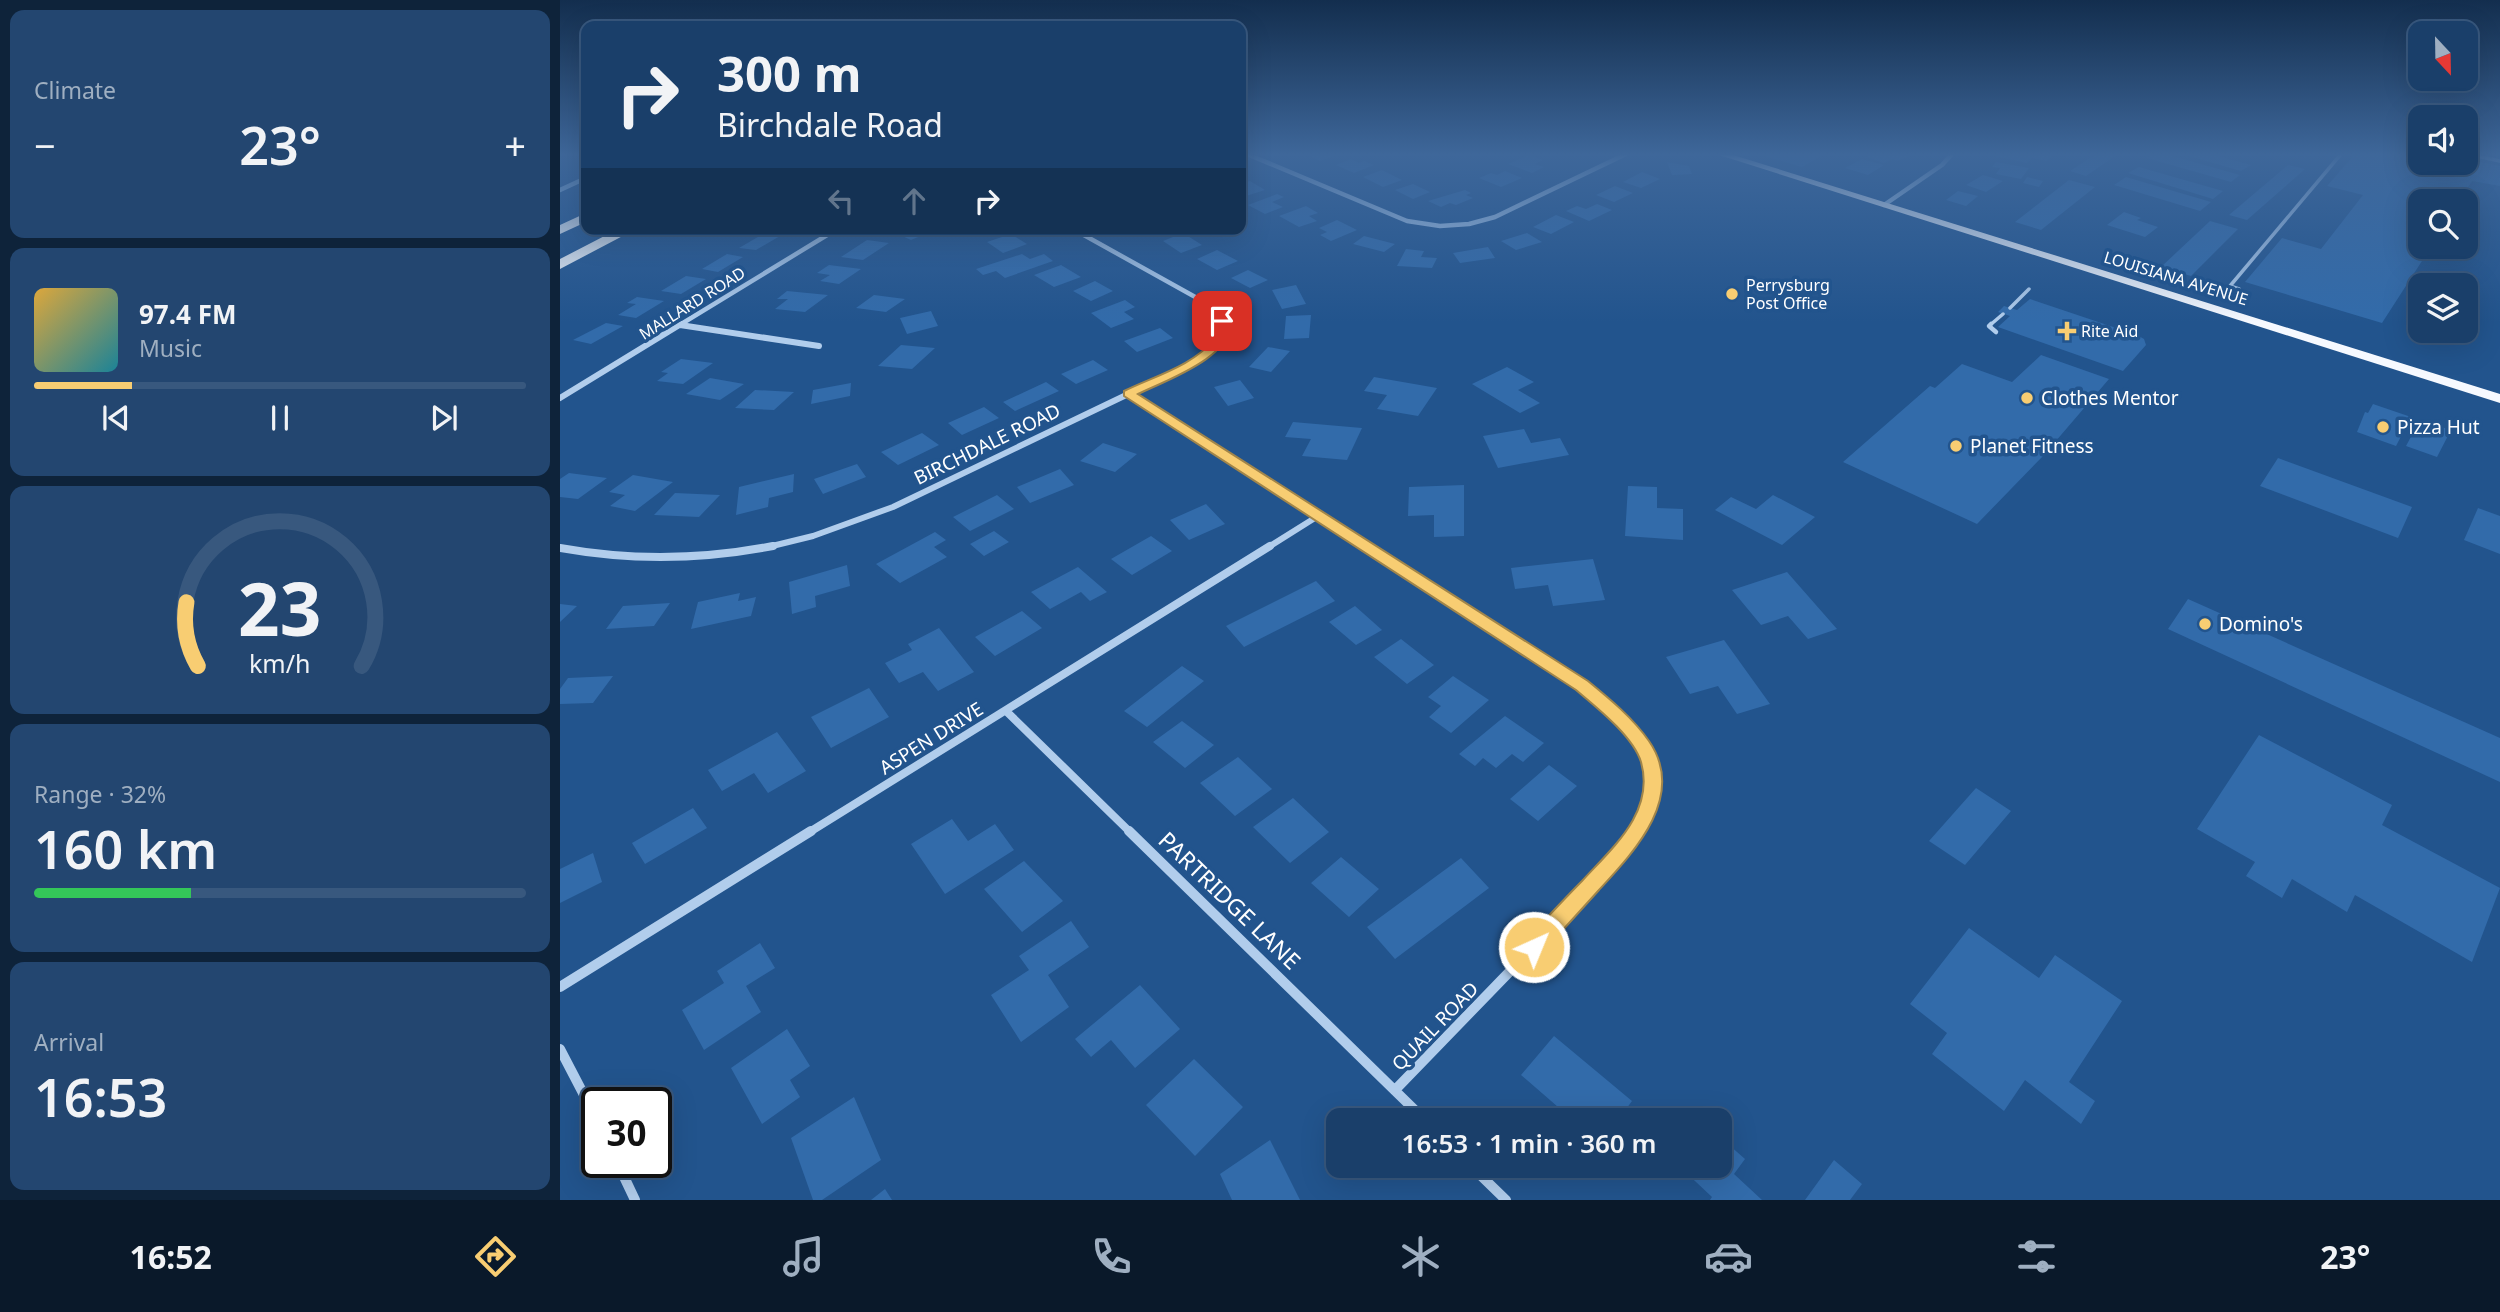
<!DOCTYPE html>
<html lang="en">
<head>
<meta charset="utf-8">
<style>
  body { margin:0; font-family:"Noto Sans",sans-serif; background:#234670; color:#f1f3f6; height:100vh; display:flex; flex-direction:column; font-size:26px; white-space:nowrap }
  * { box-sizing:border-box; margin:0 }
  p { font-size:23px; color:#9fafc1 }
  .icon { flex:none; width:38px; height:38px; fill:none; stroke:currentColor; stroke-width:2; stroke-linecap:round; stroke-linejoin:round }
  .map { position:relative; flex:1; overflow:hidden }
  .details { display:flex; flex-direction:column; gap:10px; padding:10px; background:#0e233a; width:560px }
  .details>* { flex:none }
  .banner { position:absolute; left:21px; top:21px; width:665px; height:214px; border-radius:14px; box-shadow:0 7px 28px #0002,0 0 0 2px #38587e; background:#1a3f6a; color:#f1f3f6; overflow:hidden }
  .needle { width:46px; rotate:158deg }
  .fabs { position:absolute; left:1848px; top:21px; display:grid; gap:14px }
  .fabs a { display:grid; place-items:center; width:70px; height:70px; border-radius:14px; background:#1a3f6a; box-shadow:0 7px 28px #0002,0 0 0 2px #38587e; font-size:35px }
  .speed { position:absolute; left:21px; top:1087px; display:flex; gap:14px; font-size:35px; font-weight:700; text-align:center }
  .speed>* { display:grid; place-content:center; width:91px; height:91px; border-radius:50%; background:#1a3f6a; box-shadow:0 7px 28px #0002,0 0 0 2px #38587e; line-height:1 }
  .speed .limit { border:4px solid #111; border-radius:10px; background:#fff; color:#111 }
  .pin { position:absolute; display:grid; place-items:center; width:60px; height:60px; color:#fff; margin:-30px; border-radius:14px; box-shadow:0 4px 10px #0006 }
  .me { position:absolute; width:77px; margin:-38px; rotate:44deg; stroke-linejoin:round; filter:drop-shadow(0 0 5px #0008) }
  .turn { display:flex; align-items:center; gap:24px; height:147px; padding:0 21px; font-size:32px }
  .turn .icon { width:91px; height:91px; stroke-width:2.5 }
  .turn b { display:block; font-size:49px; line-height:60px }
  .lanes { display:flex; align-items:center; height:66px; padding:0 21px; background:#0003; justify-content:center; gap:35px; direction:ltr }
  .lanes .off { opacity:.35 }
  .big { font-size:52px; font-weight:600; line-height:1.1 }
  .details .card { flex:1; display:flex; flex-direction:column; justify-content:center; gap:10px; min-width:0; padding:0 24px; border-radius:14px; background:#234670 }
  .details .dial { align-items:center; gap:0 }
  .dial svg { height:182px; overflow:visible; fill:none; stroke:#38587e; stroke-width:7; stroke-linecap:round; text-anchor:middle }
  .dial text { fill:#f1f3f6; stroke:none }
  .song { display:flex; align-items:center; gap:21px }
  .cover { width:84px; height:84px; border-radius:10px; background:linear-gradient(135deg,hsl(40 70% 55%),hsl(190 70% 35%)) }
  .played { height:7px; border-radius:4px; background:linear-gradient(90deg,#f8cd72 20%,#38587e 20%) }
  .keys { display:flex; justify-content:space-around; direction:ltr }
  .heat { display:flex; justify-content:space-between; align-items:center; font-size:38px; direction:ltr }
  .charge { height:10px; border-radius:5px; background:linear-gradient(90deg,#34c759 32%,#38587e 0) }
  .trip { position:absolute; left:766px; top:1108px; width:406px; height:70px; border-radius:14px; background:#1a3f6a; box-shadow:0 7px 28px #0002,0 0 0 2px #38587e; font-weight:600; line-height:70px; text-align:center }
  .menu { display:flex; height:112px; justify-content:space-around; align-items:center; background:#0a192a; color:#9fafc1 }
  .menu .icon { width:49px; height:49px }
  .menu .selected { color:#f8cd72 }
  .menu b { font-size:32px; color:#f1f3f6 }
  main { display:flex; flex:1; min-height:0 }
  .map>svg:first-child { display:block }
</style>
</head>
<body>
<main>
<section class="details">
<div class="card"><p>Climate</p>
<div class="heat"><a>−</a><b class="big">23°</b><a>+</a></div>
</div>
<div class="card">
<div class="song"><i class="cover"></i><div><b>97.4 FM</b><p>Music</p></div></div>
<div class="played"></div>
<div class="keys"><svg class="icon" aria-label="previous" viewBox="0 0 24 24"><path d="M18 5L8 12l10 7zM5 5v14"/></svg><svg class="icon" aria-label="pause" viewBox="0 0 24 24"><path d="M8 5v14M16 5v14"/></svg><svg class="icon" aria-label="next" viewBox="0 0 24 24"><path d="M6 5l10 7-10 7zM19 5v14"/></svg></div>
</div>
<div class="card dial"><svg viewBox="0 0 100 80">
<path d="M14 69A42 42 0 1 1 86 69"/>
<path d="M14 69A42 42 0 0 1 9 41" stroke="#f8cd72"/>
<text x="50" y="56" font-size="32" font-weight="700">23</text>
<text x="50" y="72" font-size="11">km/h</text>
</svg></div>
<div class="card"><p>Range · 32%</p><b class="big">160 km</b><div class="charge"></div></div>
<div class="card"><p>Arrival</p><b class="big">16:53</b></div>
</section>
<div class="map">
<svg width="1940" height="1200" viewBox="0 0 1940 1200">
  <rect width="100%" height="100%" fill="#22548d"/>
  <!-- green -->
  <path fill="#2c66a6" d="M1197 154H1265L1242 167Z"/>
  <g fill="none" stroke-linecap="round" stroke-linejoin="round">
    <!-- stream -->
    <path stroke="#a4c8ed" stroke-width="4.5" d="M0 190 26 178"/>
  </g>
  <!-- building -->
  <path fill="#326baa" d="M745 154H779L760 161Z
    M1313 154H1341L1348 156 1338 161 1332 159 1324 163 1307 157Z
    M1436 154H1483L1492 156 1486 161 1472 158 1467 163 1434 156Z
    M1536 154H1558L1526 176 1510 171Z
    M1594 154H1605L1680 175 1671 182 1587 158Z
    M1622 154H1651L1691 165 1681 171Z
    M1795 154H1860V163H1906V159L1940 166V186L1912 181 1899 201H1860V247H1871L1822 323 1685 282 1722 238 1761 249 1803 195 1767 186Z
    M969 155 983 160 975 164 984 167 972 173 948 164Z
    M791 159 799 163 804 161 814 165 794 173 776 165Z
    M1302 159 1324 165 1308 175 1285 168Z
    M1107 162 1129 166 1132 174 1112 175Z
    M1436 162 1469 168 1461 179 1436 174 1440 168 1432 167Z
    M1728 165 1745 169 1687 220 1669 215Z
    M1579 167 1663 191 1653 199 1568 173Z
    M822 170 842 180 823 187 803 177Z
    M945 171 962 178 941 187 919 178 931 173 937 175Z
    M1082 172 1100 179 1081 188 1063 182Z
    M1423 175 1443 181 1426 192 1406 185Z
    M1467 177 1483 181 1479 187 1463 183Z
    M1566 177 1651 202 1640 211 1554 185Z
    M1509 180 1535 187 1481 230 1455 222Z
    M690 181 705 190 686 196 681 193V184Z
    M853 184 870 192 853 199 835 190Z
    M1055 186 1073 193 1054 202 1036 195Z
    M905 190 911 193 906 195 913 198 896 205 890 203 881 207 868 201Z
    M1398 191 1418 196 1406 206 1386 200Z
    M717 194 724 197 712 202 723 207 705 214 688 205Z
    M1037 204 1052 210 1029 221 1006 211 1017 206 1026 209Z
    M746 206 758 213 749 216 757 221 739 227 719 216Z
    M1564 212 1581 218 1577 220 1598 227 1585 237 1547 225Z
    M996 215 1014 222 991 234 973 227Z
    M777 220 797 230 771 241 760 235 767 232 759 228Z
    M1650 221 1678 229 1631 276 1601 267Z
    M349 229H377L351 240 338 234Z
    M623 233 642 245 621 253 603 241Z
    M967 233 982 242 956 250 941 241Z
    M203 234 220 236 196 250 179 248Z
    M451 234 467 244 443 253 427 242Z
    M804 236 835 244 824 252 793 244Z
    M307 240 329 243 303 260 281 257Z
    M928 247 935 258 900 263 893 253Z
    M846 249 864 251 861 257 877 258 872 268 837 266Z
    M657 250 678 261 657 270 637 259Z
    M167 254 183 257 158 272 142 269Z
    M462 254 470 259 484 254 493 261 445 278 436 271 423 275 416 269Z
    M269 265 301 269 279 284 260 281 270 275 257 273Z
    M501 265 521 277 494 287 474 275Z
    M688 270 708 280 690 288 671 278Z
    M126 276 146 279 121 294 101 291Z
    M535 281 553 291 531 301 513 291Z
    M736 285 746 304 722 309 712 290Z
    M227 291 268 295 245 312 215 309 228 299H217Z
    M314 295 345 299 326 312 296 308Z
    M77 297 104 301 76 318 58 315 76 304 67 303Z
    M1470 299 1577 335 1584 339 1586 345 1563 371 1438 327 1450 316 1438 312 1444 306 1457 310Z
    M565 300 575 307 564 312 574 319 551 328 531 313Z
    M371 311 378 326 347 334 340 318Z
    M751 315 749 338 724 339 726 316Z
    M46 323 63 326 31 344 13 340Z
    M600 328 613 338 577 352 564 341Z
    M341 345 375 348 352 369 318 366Z
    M708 347 730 351 711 372 689 367Z
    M1481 355 1549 379 1483 456 1417 524 1283 462 1370 386 1375 388 1402 364 1452 382Z
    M121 359 153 363 123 384 97 381 108 373 101 372Z
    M533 360 548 370 516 384 501 374Z
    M947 367 974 382 958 390 980 403 960 413 912 384Z
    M814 377 877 388 858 416 817 409 827 395 804 391Z
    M150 378 184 384 160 400 126 394Z
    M680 380 694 398 668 406 654 387Z
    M486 382 499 391 455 411 443 402Z
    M291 383 290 396 251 404 253 390Z
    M195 390 234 392 214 410 175 408Z
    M1813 404 1851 417 1836 446 1797 432 1805 412 1808 413Z
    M424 407 439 418 402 435 388 423Z
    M1860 420 1891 430 1877 457 1846 446Z
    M733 422 802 428 787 460 742 456 751 439 725 437Z
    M964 429 971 443 1000 438 1009 455 938 468 923 436Z
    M362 433 379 445 338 465 321 452Z
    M543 443 577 454 555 472 520 461Z
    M1718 458 1852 507 1838 538 1700 486Z
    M297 464 306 477 263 494 254 479Z
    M500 469 514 485 470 503 457 487Z
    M9 473 47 478 18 499 0 497V479Z
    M234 474 233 492 209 498 208 507 176 515 179 487Z
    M73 475 113 482 75 511 50 506 65 495 49 492Z
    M904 485V536L874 537V515L848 516 849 487Z
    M1068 486 1097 487V508L1123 509V540L1065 536Z
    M115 493 160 495 139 517 94 515Z
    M437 495 454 509 410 531 393 517Z
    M1213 495 1255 517 1222 545 1155 510 1171 497 1196 509Z
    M646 504 665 524 629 540 610 520Z
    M1918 508 1940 516V554L1904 540Z
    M434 531 449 542 424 556 410 544Z
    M375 532 386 540 374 547 387 557 340 583 316 564Z
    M591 536 612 551 572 575 551 559Z
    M1033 559 1045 600 993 606 988 585 955 589 951 568Z
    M287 565 290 586 255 596 256 607 232 614 229 582Z
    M518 567 547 592 530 601 521 592 490 609 471 592Z
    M1227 572 1277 629 1248 639 1228 616 1201 625 1172 590Z
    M756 581 775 601 684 647 666 626Z
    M180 593 178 601 196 597 191 616 131 629 138 602Z
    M1628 599 1940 738V782L1608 629Z
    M110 603 94 626 46 629 63 606Z
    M0 604 17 606 0 622Z
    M795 606 822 630 796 645 769 622Z
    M462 611 482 628 435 656 415 637Z
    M379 628 414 672 378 691 363 672 339 683 325 663 352 650 348 644Z
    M841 639 874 665 847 684 814 657Z
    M1164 640 1210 704 1177 714 1158 686 1130 694 1106 657Z
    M622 666 644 681 587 727 564 711Z
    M53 676 33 703 0 704V689L8 678Z
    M893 676 929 700 891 733 869 717 881 706 868 697Z
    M309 688 329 717 271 748 251 717Z
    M945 716 984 743 963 762 952 754 936 768 923 758 915 766 899 754Z
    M622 721 654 745 625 768 593 742Z
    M217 732 246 771 208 793 194 773 162 791 148 770Z
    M1699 735 1832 805 1822 825 1940 888 1912 962 1795 895 1787 912 1732 879 1722 898 1686 876 1695 862 1637 829Z
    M678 757 712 789 675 816 640 783Z
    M989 765 1017 786 978 821 950 799Z
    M1416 788 1451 811 1405 865 1369 841Z
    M733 798 769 832 730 863 693 827Z
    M133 808 147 828 85 864 72 843Z
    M392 819 408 841 435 824 454 850 385 894 351 844Z
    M33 853 42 882 0 903V869Z
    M781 857 819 889 789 917 751 883Z
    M901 858 929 888 835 959 807 927Z
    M464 861 503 901 462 932 424 889Z
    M511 921 529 947 488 975 509 1007 461 1042 431 995 469 970 459 956Z
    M1409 928 1479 978 1495 955 1562 1001 1509 1082 1535 1101 1521 1124 1465 1080 1444 1111 1372 1054 1387 1033 1350 1004Z
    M200 943 215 968 186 986 201 1012 144 1050 122 1010 164 983 157 971Z
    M580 985 620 1029 575 1068 551 1040 531 1057 515 1039Z
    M227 1029 250 1066 230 1080 240 1097 202 1124 171 1068Z
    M994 1036 1072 1101 1058 1120H1013L961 1075Z
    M634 1059 683 1107 635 1156 586 1105Z
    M294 1097 321 1160 262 1200H253L231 1138Z
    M1160 1137 1185 1159 1174 1174 1202 1200H1150L1152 1197 1119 1166H1160Z
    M710 1140 740 1200H672L660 1174Z
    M1274 1160 1302 1184 1290 1200H1245Z
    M325 1189 332 1200H311Z"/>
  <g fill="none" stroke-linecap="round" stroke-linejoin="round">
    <!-- service-far1 -->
    <path stroke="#b1cdec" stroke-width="3.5" d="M1907 154 1940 161
      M1679 289 1670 286 1781 154
      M1450 308 1469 289
      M1429 326 1443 314"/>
    <!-- service -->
    <path stroke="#b1cdec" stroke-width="4.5" d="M1431 324 1429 326 1436 332"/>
    <!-- minor-far3 -->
    <path stroke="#b1cdec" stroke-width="4.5" d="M687 154 847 221 880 226 909 224 935 217 1066 154
      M1324 205 1382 165 1392 154
      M513 229 646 303 656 312 663 326
      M120 325 128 326
      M118 326 277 229"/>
    <!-- minor-far2 -->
    <path stroke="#b1cdec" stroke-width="6" d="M120 325 259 346
      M569 393 808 548
      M0 398 121 324
      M204 548 253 536 333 507 635 362 657 342 662 324
      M707 548 758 516"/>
    <!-- minor-far1 -->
    <path stroke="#b1cdec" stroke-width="8" d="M805 546C847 573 889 600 930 627 981 660 1074 705 1091 768 1097 791 1085 814 1074 833
      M0 548C72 561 141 560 213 546
      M446 711 571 833
      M248 833 710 546"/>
    <!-- minor -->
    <path stroke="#b1cdec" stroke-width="10" d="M569 831 865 1120
      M0 987 251 831
      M0 1049 37 1120
      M835 1090 1048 870 1075 831
      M57 1162 75 1200
      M911 1166 946 1200"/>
    <!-- primary -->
    <path fill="#f6f9ff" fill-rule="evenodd" d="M1156 154H1170L1940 394V403Z"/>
    <!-- motorway -->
    <path fill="#fff" fill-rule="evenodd" d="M26 213V222L0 234V225Z
      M58 229H76L0 269V259Z"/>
  </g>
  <!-- sky -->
  <linearGradient id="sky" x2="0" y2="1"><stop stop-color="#132e4e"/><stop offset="0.48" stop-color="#3e679a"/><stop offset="1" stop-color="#3e679a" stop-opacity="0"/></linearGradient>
  <rect width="1940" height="322" fill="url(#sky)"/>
  <!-- route -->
  <path fill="#f8cd72" stroke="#a1854a" stroke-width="2" d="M658 319H666C682 354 602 382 578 394L1028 681C1050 699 1073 718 1089 741 1127 796 1075 851 1039 890 1020 911 1001 932 981 954L974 956 966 954 963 947 966 940C985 920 1003 900 1022 881 1053 847 1095 812 1081 762 1073 736 1036 707 1016 690L564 396V391C592 377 635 365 654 339 659 333 657 325 658 319Z"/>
  <!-- markers -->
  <g fill="#f8cd72" stroke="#22548d" stroke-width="2.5">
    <circle cx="1172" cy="294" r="7"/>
    <path d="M1503.5 320.5h7v7h7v7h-7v7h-7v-7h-7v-7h7z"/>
    <circle cx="1467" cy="398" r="7"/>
    <circle cx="1823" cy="427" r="7"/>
    <circle cx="1396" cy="446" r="7"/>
    <circle cx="1645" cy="624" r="7"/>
  </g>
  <g text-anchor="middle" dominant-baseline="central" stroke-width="7" stroke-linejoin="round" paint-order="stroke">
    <!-- far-street labels -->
    <g font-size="16" fill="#fff" stroke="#22548d">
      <text transform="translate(1616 278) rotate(17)">LOUISIANA AVENUE</text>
      <text transform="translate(132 303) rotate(-32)">MALLARD ROAD</text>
    </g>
    <!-- far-poi labels -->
    <g font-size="16" fill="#fff" stroke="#22548d" text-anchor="start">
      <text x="1186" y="285">Perrysburg<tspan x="1186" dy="18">Post Office</tspan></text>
      <text x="1521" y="331">Rite Aid</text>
    </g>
    <!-- poi labels -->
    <g font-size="19" fill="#fff" stroke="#22548d" text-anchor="start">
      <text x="1481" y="398">Clothes Mentor</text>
      <text x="1837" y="427">Pizza Hut</text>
      <text x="1410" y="446">Planet Fitness</text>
      <text x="1659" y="624">Domino's</text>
    </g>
    <!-- street labels -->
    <g font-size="19" fill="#fff" stroke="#22548d">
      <text transform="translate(427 444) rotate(-26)">BIRCHDALE ROAD</text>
      <text transform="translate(371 738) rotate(-32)">ASPEN DRIVE</text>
      <text transform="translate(875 1026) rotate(-46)">QUAIL ROAD</text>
    </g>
    <!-- near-street labels -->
    <g font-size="23" fill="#fff" stroke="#22548d">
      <text transform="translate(670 900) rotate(44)">PARTRIDGE LANE</text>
    </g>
  </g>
</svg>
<div class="fabs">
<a><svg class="needle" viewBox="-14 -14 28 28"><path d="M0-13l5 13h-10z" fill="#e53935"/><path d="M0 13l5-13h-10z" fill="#9fafc1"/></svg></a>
<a><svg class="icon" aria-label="sound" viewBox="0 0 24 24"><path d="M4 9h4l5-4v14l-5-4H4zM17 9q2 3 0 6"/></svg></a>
<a><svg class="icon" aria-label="search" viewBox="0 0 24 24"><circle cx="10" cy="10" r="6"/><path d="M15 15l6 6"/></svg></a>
<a><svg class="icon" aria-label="layers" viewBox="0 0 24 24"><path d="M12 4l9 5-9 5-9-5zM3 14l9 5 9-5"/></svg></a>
</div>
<div class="speed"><div class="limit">30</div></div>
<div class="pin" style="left:662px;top:321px;background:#d93025"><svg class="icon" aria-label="arrive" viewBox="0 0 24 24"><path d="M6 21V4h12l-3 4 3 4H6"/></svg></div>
<svg class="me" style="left:974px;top:947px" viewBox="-20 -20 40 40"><circle r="17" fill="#f8cd72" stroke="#fff" stroke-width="3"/><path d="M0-11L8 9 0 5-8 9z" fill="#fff"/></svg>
<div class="trip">16:53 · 1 min · 360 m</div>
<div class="banner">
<div class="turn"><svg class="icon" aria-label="right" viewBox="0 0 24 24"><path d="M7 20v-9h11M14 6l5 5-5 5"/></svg><div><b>300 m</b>Birchdale Road</div></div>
<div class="lanes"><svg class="icon off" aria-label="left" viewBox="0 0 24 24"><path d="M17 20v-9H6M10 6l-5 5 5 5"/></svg><svg class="icon off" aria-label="ahead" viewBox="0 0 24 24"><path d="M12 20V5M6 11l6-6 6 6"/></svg><svg class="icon" aria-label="right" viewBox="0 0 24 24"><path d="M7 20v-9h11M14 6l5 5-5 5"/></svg></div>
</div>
</div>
</main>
<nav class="menu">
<b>16:52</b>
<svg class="icon selected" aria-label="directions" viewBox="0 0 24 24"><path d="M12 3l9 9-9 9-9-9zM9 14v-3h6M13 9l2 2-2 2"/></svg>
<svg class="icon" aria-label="music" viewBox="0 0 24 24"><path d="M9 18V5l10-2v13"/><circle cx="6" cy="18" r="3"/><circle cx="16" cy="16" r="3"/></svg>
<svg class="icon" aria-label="phone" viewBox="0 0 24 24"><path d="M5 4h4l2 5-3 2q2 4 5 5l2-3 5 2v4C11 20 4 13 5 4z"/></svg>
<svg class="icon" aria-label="climate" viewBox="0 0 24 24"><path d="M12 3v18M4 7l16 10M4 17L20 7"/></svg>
<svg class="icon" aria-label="car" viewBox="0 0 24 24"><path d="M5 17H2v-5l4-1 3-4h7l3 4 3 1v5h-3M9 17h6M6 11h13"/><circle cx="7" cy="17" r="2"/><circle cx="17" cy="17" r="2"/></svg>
<svg class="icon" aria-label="filters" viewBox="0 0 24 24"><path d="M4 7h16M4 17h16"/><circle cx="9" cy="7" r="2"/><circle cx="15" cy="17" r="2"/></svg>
<b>23°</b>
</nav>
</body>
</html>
